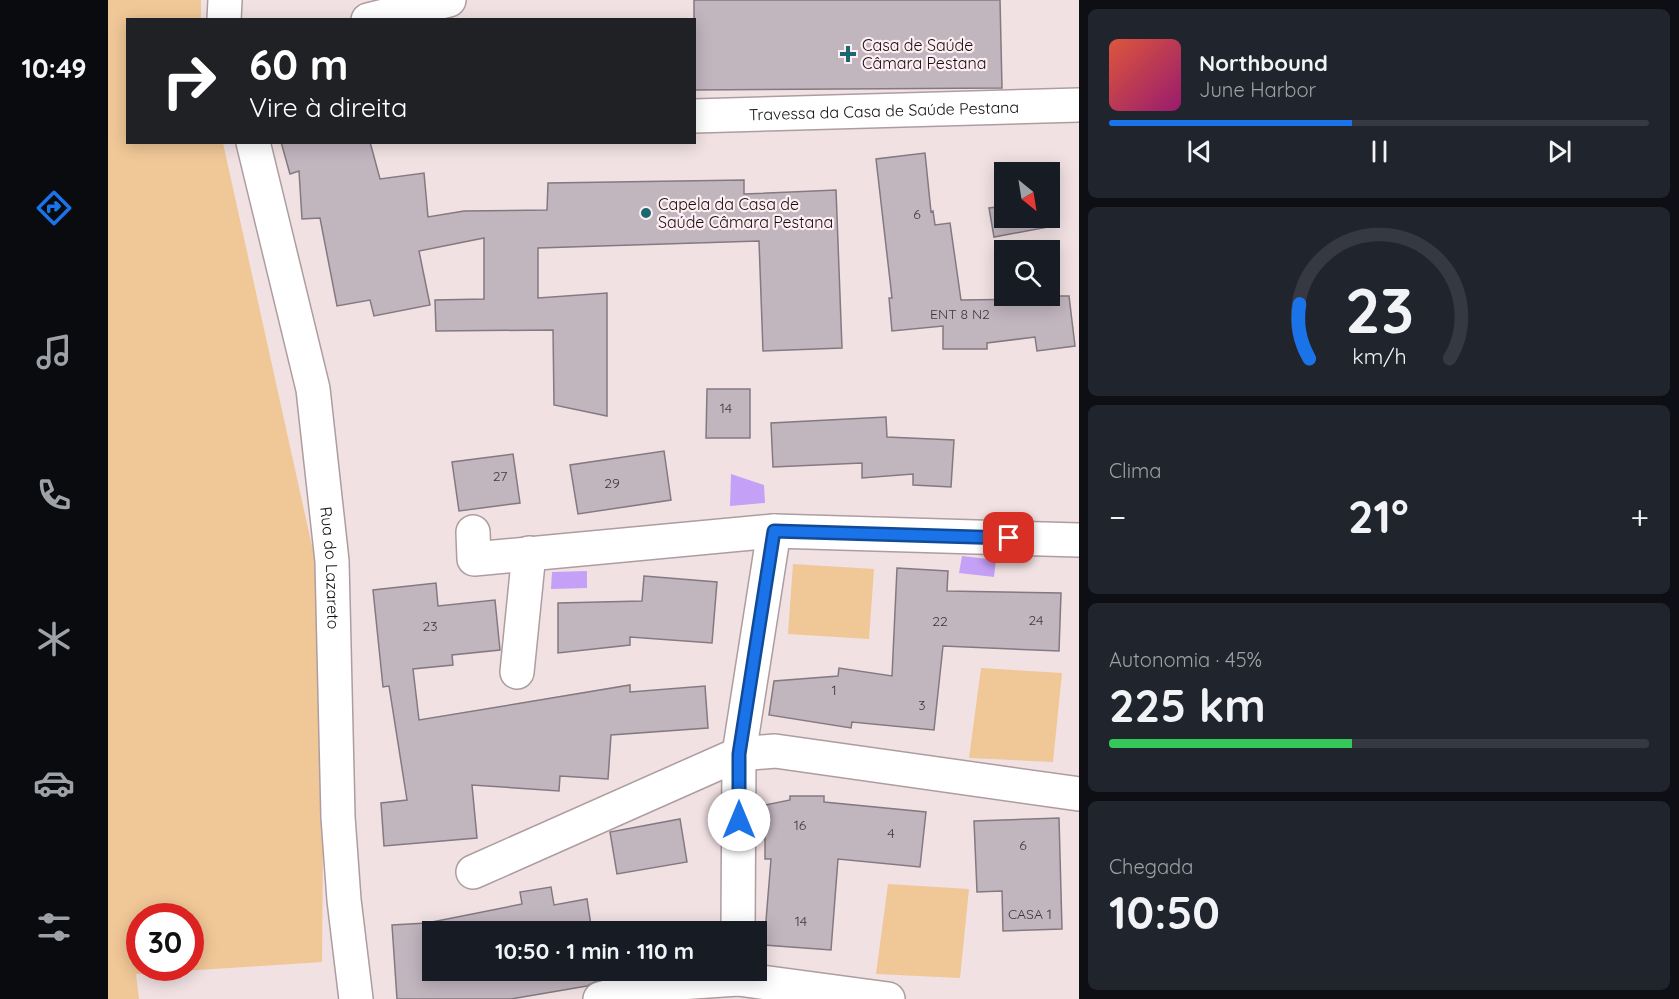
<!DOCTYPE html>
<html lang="pt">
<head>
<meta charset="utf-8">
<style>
  body { margin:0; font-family:Quicksand,sans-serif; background:#20242c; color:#f1f3f6; height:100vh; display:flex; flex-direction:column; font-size:22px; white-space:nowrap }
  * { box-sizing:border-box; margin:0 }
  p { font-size:20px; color:#9ea1a6 }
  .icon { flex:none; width:33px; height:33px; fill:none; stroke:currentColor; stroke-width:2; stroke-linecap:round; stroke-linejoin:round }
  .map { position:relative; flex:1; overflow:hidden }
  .panel { display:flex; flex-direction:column; gap:9px; padding:9px; background:#0d0f14; width:600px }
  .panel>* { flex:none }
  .top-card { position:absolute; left:18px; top:18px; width:570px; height:126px; border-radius:0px; box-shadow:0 3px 15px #0003; background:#202124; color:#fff; overflow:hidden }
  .needle { width:39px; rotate:150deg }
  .controls { position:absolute; left:886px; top:162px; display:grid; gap:12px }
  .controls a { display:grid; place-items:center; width:66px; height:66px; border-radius:0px; background:#171b24; box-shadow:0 3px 15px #0003; font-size:30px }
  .speed { position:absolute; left:18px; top:903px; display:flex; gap:12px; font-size:30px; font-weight:700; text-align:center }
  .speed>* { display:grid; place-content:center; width:78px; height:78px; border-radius:50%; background:#171b24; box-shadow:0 3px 15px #0003; line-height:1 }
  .speed .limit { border:9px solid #d22; background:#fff; color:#111 }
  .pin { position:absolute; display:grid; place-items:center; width:51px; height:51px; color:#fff; margin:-26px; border-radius:12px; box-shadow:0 3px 9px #0006 }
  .me { position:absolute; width:66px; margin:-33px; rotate:0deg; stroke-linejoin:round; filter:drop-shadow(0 0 4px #0008) }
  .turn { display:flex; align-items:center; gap:21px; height:126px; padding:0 24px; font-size:27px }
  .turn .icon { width:78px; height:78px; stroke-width:2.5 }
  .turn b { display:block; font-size:42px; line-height:51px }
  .big { font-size:45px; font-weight:700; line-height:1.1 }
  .panel .card { flex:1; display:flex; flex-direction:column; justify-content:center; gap:9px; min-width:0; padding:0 21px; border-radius:9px; background:#20242c }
  .panel .dial { align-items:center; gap:0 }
  .dial svg { height:156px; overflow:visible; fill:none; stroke:#363941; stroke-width:7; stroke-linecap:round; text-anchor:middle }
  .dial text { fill:#f1f3f6; stroke:none }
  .song { display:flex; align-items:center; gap:18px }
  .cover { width:72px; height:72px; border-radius:9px; background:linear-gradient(135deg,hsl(10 70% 55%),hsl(320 70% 35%)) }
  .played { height:6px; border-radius:3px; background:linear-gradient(90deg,#1a73e8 45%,#363941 45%) }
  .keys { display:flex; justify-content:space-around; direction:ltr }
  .heat { display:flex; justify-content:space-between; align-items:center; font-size:33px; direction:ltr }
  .charge { height:9px; border-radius:4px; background:linear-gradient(90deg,#34c759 45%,#363941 0) }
  .trip { position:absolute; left:314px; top:921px; width:345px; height:60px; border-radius:0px; background:#171b24; box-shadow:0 3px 15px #0003; font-weight:700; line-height:60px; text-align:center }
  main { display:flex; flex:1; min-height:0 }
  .tabs { display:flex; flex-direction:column; width:108px; justify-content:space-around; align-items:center; background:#090b0e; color:#9ea1a6 }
  .tabs .icon { width:42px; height:42px }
  .tabs .current { color:#1a73e8 }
  .tabs b { font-size:27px; color:#f1f3f6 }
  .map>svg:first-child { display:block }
</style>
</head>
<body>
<main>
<nav class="tabs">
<b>10:49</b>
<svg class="icon current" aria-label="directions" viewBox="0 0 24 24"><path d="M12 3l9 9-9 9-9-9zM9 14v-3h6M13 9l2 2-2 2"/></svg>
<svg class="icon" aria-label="music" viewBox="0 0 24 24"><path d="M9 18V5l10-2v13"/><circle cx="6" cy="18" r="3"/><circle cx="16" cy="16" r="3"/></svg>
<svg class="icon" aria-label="phone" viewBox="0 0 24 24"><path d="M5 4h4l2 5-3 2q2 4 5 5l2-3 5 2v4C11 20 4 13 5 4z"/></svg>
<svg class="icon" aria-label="climate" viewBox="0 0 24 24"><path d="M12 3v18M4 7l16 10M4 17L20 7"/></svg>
<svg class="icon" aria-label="car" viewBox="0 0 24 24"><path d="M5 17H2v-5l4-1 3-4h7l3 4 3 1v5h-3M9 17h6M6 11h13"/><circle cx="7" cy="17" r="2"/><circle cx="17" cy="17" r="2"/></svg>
<svg class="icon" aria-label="filters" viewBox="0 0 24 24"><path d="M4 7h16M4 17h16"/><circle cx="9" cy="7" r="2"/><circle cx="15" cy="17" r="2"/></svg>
</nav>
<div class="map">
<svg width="971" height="999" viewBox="0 0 971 999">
  <rect width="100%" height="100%" fill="#f1e1e3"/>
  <!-- green -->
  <path fill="#f0c797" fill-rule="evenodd" d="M0 0H93V19L20 20V142L115 143 217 605 214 962 28 974 31 999H0ZM32 916H82V968H32Z
    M685 564 766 569 761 639 680 634Z
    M873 668 954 673 945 762 861 758Z
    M780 884 861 889 852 978 768 974Z"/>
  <!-- water -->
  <path fill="#c4a0f7" d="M623 474 656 485 657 503 622 506Z
    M854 556 888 560 886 577 851 573Z
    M479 571V588L443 589 444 572Z"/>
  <!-- building -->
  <path fill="#c1b5be" stroke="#847981" stroke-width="1.5" d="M586 0H892L894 88 586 90Z
    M173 142H262L272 179 316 173 320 217 356 211 439 210 440 183 636 180V194L728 190 734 348 655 351 651 241 430 248V298L499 293V416L446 405 445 330 328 331 327 300 376 299V238L311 251 322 305 266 316 262 300 229 306 212 218 194 219 191 171 182 174Z
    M817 153 823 212 825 211 827 225 842 223 853 300 919 299 918 296H961L967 346 929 351 927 337 879 343V349H835V326L784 331 781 298H784L768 159Z
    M946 197 951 225 886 237 881 208 897 206V218H942V198Z
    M599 389H642V438H598Z
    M778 417 779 437 846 440 843 487 805 485V474L754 478V463L665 467 663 423Z
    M556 451 563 500 470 514 462 465Z
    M405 454 412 503 351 511 344 462Z
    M789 568 840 571 839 591 953 593 951 651 835 646 826 730 744 722 743 728 661 715 666 681 730 676 731 668 784 676Z
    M536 576 609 582 604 643 522 637V645L450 653V603L534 601Z
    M328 583 330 606 387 600 392 650 344 655 345 665 305 669 311 720 522 685V692L597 686 600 728 503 735 500 779 452 776 451 791 364 785 369 838 276 846 273 803 299 800 281 686 275 687 265 590Z
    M682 796H716V802L818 812 812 867 730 859 723 950 656 945 663 859H657V805L682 800Z
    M951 818 954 929 895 931 894 891 869 892 866 821Z
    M572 819 579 862 509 874 502 832Z
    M443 887 446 905 479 899 484 932H324V970H491L493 979 479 986 403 999H289L284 925 319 923 414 904 412 892Z"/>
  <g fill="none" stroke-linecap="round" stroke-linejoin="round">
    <!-- minor casing -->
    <g stroke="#ad9da0" stroke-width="36">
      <g id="minor">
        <path d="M116 20 117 0"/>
        <path d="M260 20 341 0"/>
        <path id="s1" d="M586 116 971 105"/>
        <path id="s2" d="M145 142 205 389 224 561 230 817 236 900 248 999"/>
        <path d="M365 532 366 559 666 531 971 540"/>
        <path d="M409 672 421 553"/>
        <path d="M365 872 631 754 667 751 971 794"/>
        <path d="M630 932 631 754 666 531"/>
        <path d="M630 970V979L780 999"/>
        <path d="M492 999 542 985 630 979"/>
      </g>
    </g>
    <!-- minor -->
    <use href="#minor" stroke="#fff" stroke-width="33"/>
  </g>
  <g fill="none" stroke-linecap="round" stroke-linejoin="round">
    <!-- route casing -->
    <g stroke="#114b97" stroke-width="15">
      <path id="route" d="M631 820V754L666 531 901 538"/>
    </g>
    <!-- route -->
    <use href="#route" stroke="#1a73e8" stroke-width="10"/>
  </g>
  <!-- markers -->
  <g fill="#1c6871" stroke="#ffeef1" stroke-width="2">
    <path d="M737 45h6v6h6v6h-6v6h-6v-6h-6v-6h6z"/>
    <circle cx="538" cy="213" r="6"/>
  </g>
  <g text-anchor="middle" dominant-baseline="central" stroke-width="4.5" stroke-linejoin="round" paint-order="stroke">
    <!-- number labels -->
    <g font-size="14" fill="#3f383b">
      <text x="809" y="214">6</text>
      <text x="852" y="314">ENT 8 N2</text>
      <text x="618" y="408">14</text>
      <text x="392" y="476">27</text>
      <text x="504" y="483">29</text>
      <text x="928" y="620">24</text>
      <text x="832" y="621">22</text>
      <text x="322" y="626">23</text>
      <text x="726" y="690">1</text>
      <text x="814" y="705">3</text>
      <text x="692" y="825">16</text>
      <text x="783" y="833">4</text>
      <text x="915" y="845">6</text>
      <text x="922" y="914">CASA 1</text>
      <text x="693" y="921">14</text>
    </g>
    <!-- poi labels -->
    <g font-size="16" fill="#140f0f" stroke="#ffeef1" text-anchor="start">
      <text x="754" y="45">Casa de Saúde<tspan x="754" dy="18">Câmara Pestana</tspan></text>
      <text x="550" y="204">Capela da Casa de<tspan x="550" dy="18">Saúde Câmara Pestana</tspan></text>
    </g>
    <!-- street labels -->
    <g font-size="16" fill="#140f0f" stroke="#ffeef1">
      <text stroke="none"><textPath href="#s1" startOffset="190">Travessa da Casa de Saúde Pestana</textPath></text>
      <text stroke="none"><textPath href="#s2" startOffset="434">Rua do Lazareto</textPath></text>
    </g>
  </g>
</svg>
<div class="controls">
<a><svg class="needle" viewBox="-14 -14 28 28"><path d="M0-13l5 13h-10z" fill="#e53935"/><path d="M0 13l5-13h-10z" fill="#9ea1a6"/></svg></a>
<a><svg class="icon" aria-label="search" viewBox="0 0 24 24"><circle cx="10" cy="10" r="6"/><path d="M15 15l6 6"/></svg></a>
</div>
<div class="speed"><div class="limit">30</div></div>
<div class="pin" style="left:901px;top:538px;background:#d93025"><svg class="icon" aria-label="arrive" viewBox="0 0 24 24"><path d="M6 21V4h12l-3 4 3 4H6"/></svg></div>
<svg class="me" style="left:631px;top:820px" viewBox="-20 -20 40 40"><circle r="19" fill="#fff"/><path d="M0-13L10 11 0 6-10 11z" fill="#1a73e8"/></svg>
<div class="trip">10:50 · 1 min · 110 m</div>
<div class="top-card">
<div class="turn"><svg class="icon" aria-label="right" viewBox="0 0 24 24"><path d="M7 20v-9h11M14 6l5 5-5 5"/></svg><div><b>60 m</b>Vire à direita</div></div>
</div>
</div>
<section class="panel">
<div class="card">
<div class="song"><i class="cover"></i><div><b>Northbound</b><p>June Harbor</p></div></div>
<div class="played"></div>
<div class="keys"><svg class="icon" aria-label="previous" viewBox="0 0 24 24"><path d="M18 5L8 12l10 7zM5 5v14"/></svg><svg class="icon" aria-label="pause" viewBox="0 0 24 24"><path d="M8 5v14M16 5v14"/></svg><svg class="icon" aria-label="next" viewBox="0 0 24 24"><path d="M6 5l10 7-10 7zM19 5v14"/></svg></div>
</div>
<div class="card dial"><svg viewBox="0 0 100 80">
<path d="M14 69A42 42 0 1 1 86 69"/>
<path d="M14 69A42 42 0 0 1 9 41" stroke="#1a73e8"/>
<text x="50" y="56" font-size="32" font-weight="700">23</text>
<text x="50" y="72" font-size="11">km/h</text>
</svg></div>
<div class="card"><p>Clima</p>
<div class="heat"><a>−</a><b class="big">21°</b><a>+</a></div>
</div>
<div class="card"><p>Autonomia · 45%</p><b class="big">225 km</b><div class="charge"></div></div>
<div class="card"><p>Chegada</p><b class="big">10:50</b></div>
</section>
</main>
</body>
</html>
